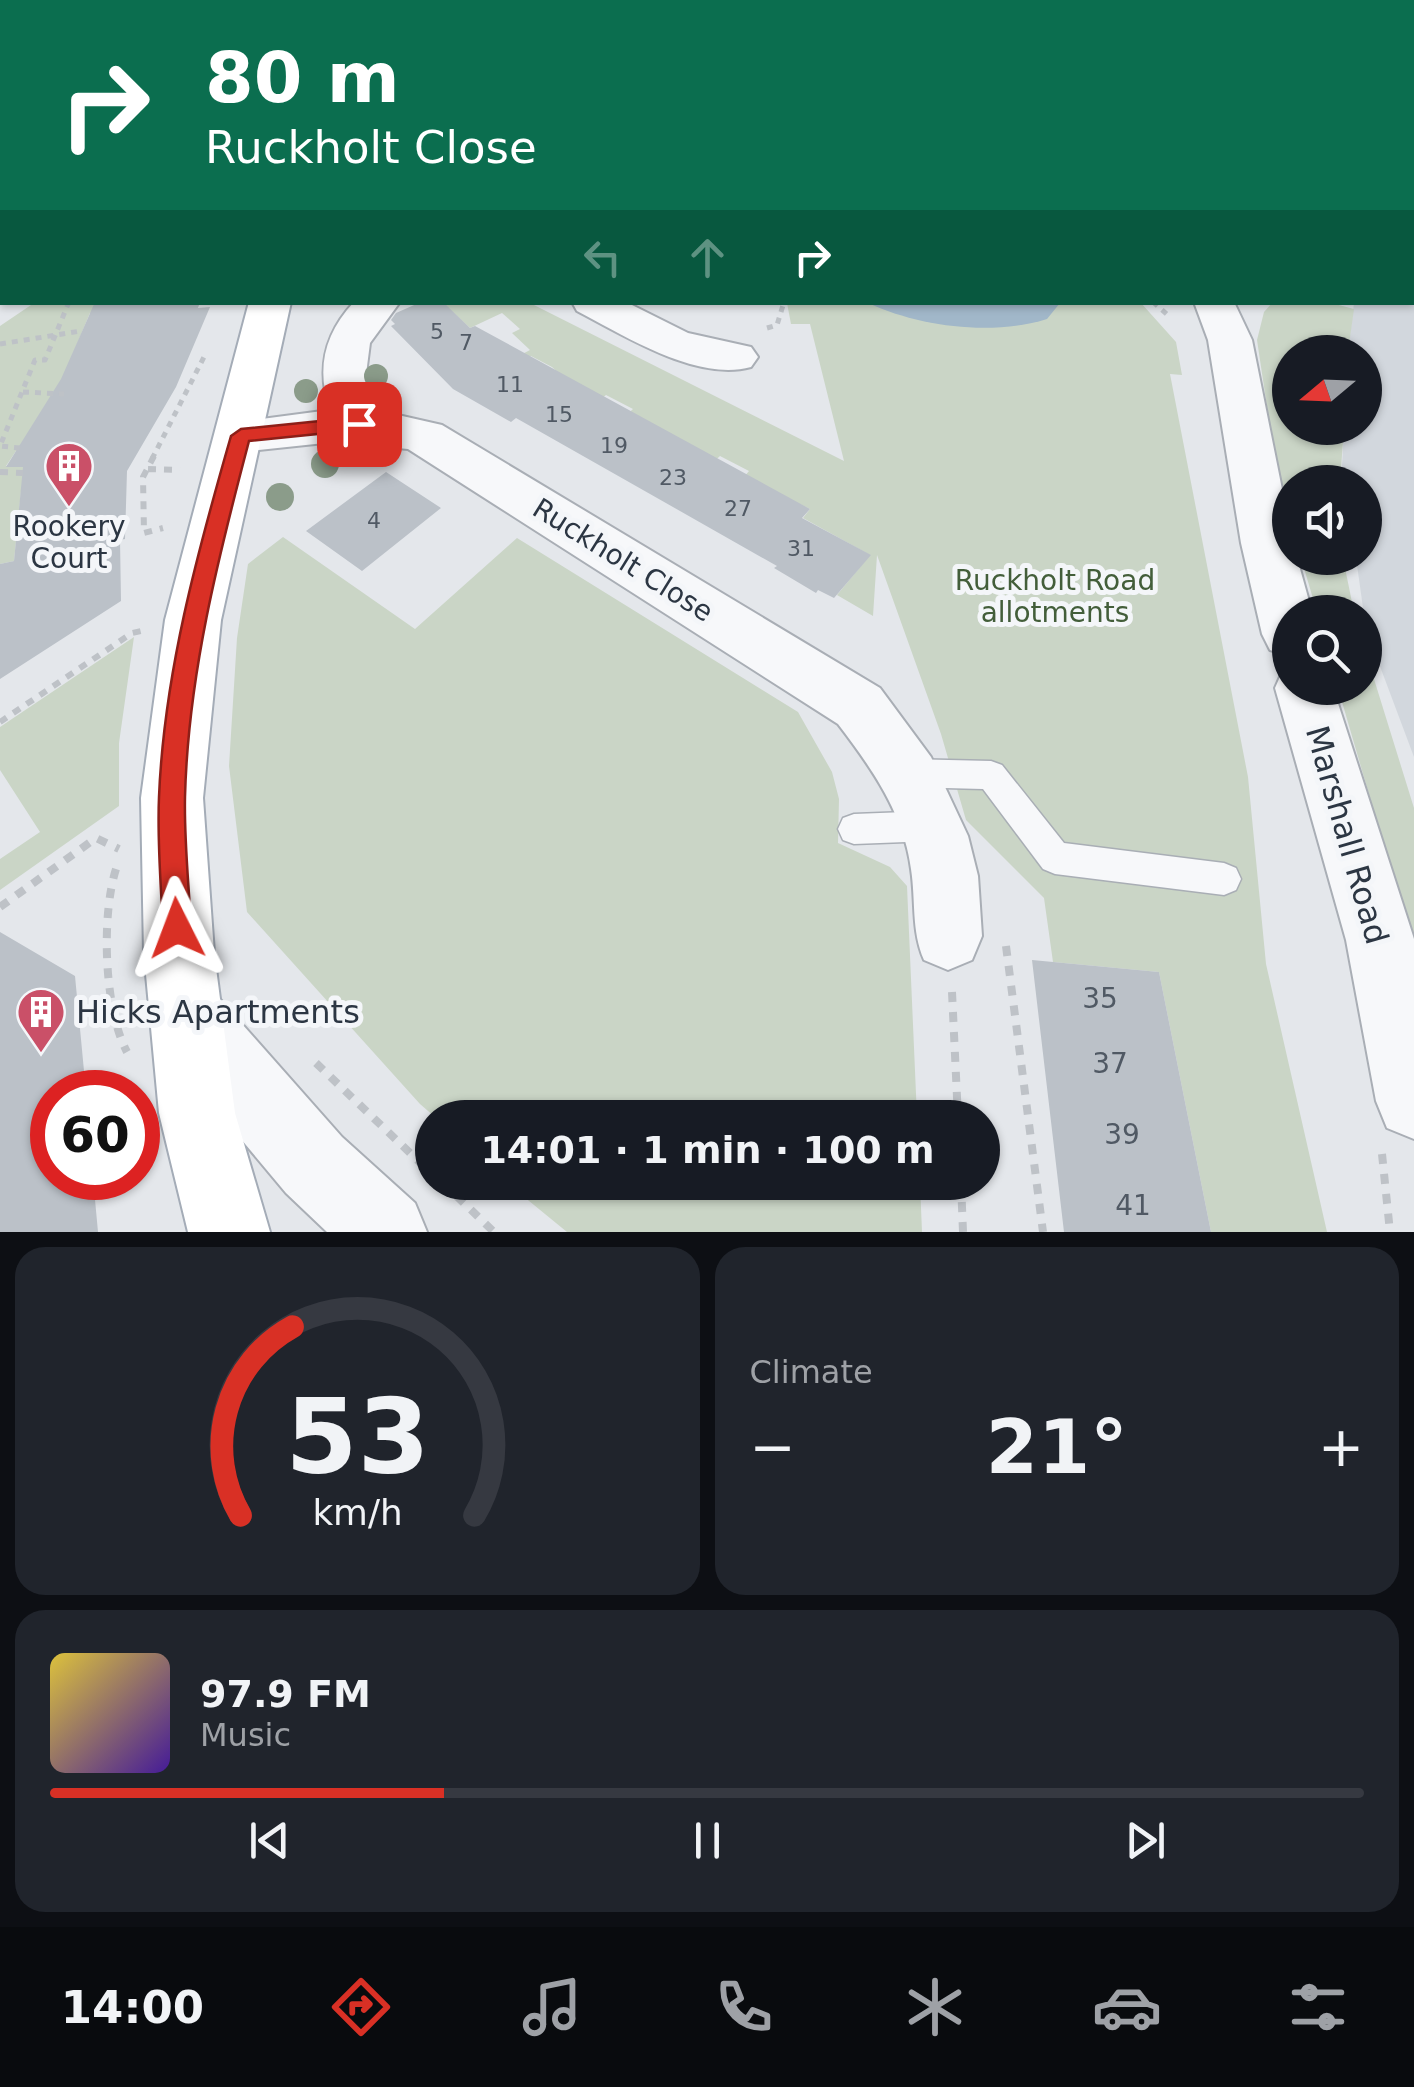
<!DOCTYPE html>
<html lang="en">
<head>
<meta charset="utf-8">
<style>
  body { margin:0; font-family:"DejaVu Sans",sans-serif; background:#20242c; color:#f1f3f6; height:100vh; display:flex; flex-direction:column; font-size:38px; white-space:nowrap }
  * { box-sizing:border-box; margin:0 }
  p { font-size:32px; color:#9ea1a6 }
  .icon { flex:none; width:55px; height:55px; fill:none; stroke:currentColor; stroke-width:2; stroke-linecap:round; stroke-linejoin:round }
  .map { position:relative; height:1232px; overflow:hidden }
  .panel { display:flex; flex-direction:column; gap:15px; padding:15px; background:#0d0f14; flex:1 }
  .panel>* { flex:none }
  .top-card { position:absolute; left:0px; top:0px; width:1415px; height:305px; box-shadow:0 2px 8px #0004; background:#0b6e4f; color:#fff; overflow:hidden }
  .needle { width:65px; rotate:251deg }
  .buttons { position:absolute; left:1272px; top:335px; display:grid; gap:20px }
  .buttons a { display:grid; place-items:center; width:110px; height:110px; border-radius:50%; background:#171b24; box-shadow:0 2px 8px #0004; font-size:50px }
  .speed { position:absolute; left:30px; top:1070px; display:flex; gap:20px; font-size:50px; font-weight:700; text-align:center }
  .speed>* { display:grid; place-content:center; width:130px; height:130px; border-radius:50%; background:#171b24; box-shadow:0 2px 8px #0004; line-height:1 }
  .speed .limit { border:15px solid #d22; background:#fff; color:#111 }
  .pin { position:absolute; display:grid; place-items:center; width:85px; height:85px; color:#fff; margin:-42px; border-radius:20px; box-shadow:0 5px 15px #0006 }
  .me { position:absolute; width:110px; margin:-55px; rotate:357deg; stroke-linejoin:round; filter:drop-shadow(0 0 8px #0008) }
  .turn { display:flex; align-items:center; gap:35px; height:210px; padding:0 40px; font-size:45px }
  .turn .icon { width:130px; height:130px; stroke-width:2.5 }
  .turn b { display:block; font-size:70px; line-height:85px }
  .lanes { display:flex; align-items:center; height:95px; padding:0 40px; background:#0003; justify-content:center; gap:50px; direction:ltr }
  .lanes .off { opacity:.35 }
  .big { font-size:75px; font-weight:700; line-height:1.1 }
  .panel .tile { flex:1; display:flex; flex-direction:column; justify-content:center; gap:15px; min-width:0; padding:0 35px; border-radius:30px; background:#20242c }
  .panel .dial { align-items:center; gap:0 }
  .dial svg { height:260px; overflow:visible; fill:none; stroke:#363941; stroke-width:7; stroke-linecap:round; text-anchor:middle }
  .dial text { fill:#f1f3f6; stroke:none }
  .song { display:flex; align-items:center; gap:30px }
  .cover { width:120px; height:120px; border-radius:15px; background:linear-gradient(135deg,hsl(50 70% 55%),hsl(260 70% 35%)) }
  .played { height:10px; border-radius:5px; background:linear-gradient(90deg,#d93025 30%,#363941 30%) }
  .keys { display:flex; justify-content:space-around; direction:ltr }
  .heat { display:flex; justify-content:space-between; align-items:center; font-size:55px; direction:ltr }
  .panel .tiles { flex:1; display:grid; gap:15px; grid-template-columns:1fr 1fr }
  .tile:last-child { grid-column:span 2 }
  .trip { position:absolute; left:415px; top:1100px; width:585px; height:100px; border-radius:50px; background:#171b24; box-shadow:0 2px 8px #0004; font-weight:700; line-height:100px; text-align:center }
  .menu { display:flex; height:160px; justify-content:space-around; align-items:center; background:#090b0e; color:#9ea1a6 }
  .menu .icon { width:70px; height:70px }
  .menu .current { color:#d93025 }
  .menu b { font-size:45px; color:#f1f3f6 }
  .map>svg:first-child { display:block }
</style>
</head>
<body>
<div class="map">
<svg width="1414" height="1232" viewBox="0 0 1414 1232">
  <rect width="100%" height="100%" fill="#e4e7eb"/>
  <!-- built -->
  <path fill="#d2d7dd" d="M340 0H1414V757L1366 629 1356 558H1365V482H1344L1342 466 1344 428H1365V352H1348L1354 303 1412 302V2Z"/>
  <!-- green -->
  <path fill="#cad5c6" d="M34 303H120L117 310 90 313 32 451H16L6 466 34 467 21 491 14 561 0 564V326Z
    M443 303H530L844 461 810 324H791L787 303H1141L1176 342 1182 375 1170 374 1248 777 1266 964 1327 1232H1211L1159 972 1053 962 1044 898 966 820 941 734 877 555 873 616 837 595 870 555 803 518 810 509 744 477 749 471 720 456 708 467 621 420 633 409 606 395 593 405 552 367 531 356 518 365 511 360 530 350 512 333 520 329 502 313 470 328Z
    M1272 303H1331L1354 309 1348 352H1290V428H1344L1340 482H1290V517L1276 467 1257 340 1264 312Z
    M283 537 415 629 517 538 798 712 832 772 839 799 838 843 890 867 907 886 917 1117H435L420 1104 247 912 229 766 237 638 248 564Z
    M1301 558H1343L1354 612H1317Z
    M134 637 119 743V806L0 890V859L40 832 0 770V727Z
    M1365 650 1414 808V949L1338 688H1365Z
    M507 1183H920L922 1232H567Z"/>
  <!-- water -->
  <path fill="#a1b7c9" d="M868 303 1059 302 1060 303 1047 319C992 336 920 327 868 303Z"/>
  <!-- building -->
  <path fill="#bbc1c8" d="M95 302H200L198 308 210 307 176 387 127 471 125 539 120 540 121 601 0 679V564L14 561 23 467H6L61 379Z
    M421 302H443L470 328 475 326 810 509 802 518 871 555 834 598 818 590 816 593 774 568 777 566 516 418 511 422 453 389 391 326 395 324 391 320 396 313Z
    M386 472 441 508 362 571 306 531Z
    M0 932 75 976 86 1092H52V1178H93L98 1232H0Z
    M1032 960 1159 972 1211 1232H1064Z"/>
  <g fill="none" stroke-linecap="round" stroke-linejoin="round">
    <!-- service casing -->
    <g stroke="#a9aeb5" stroke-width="3">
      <path id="service" d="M1144 0H1166L1167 2H1146Z
        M1414 129V149H1412V129Z
        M906 759 991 761 1002 765 1064 843 1224 863 1236 868 1241 879 1236 890 1224 895 1055 874 1043 869 983 789 906 787 895 783 891 773 895 763Z
        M932 811 943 815 948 826 943 837 932 841 854 844 843 840 838 829 843 818 854 814Z"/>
    </g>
    <!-- minor casing -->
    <g stroke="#a9aeb5" stroke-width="4">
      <path id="minor" d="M354 302H400L370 343 366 374 376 410 442 425 880 688 931 757 968 836 978 876 982 936 972 960 948 970 924 960C911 930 916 901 911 869 904 814 871 767 838 724L408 449 334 442 241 452 224 448 217 436 224 424 330 410C316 369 324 334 354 302Z
        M572 302H626L688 333 751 347 758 357 751 367C697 382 625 336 577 311Z
        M1194 302H1234L1252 340 1290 529V558H1297L1312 612H1290V657L1270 650 1262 634 1241 543 1208 340Z
        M1290 668V688H1333L1414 939V1139L1387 1128 1376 1101 1346 940 1275 688 1283 670Z"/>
    </g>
    <!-- tertiary casing -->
    <g stroke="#a9aeb5" stroke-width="4">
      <path id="tertiary" d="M2 219V243L0 244V220Z
        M185 979 211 989 342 1137 415 1203 427 1232H327L286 1193 159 1041 149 1015 159 989Z"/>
    </g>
    <!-- primary casing -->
    <g stroke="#a4acb7" stroke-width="4">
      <path id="primary" d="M42 0H74L75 2H43Z
        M249 302H291L221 620 203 798 214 953 235 1113 270 1232H188L159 1113 144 953 141 798 165 620Z"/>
    </g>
    <!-- path-far3 -->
    <path stroke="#bec2c7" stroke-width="4" stroke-dasharray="5 5" stroke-linecap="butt" d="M899 0 908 2
      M576 2 581 0"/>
    <!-- path-far2 -->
    <path stroke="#bec2c7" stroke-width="5" stroke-dasharray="6 6" stroke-linecap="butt" d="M1153 302 1170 317
      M767 328 777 325 784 302
      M0 344 81 331
      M23 392 64 394
      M20 448 0 446 35 360H45L69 302
      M152 459 205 355"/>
    <!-- path-far1 -->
    <path stroke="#bec2c7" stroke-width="6" stroke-dasharray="8 8" stroke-linecap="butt" d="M154 456 143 477 144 533 163 528
      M148 469 180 470
      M0 472 23 473
      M0 722 132 633 141 631"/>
    <!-- path -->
    <path stroke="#bec2c7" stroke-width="8" stroke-dasharray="10 10" stroke-linecap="butt" d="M116 869C101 916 104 1009 127 1052
      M0 907 96 838 119 849
      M1006 946 1043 1232
      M952 992 958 1118
      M316 1063 432 1174
      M1382 1154 1390 1232
      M442 1182 494 1232
      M961 1182 963 1232"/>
    <!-- service -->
    <use href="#service" fill="#f7f8fa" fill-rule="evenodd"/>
    <!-- minor -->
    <use href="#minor" fill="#f7f8fa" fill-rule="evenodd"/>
    <!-- tertiary -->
    <use href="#tertiary" fill="#f7f8fa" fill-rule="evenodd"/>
    <!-- primary -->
    <use href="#primary" fill="#fff" fill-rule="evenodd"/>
  </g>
  <!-- trees -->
  <g fill="#8b9c8a">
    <circle cx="376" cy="376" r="12"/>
    <circle cx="306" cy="391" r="12"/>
    <circle cx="325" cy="464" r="14"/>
    <circle cx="280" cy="497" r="14"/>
  </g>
  <!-- route -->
  <path fill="#d93025" stroke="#8d1f18" stroke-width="2.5" d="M359 417 366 419V429L249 441C218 558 188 676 185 797 184 841 189 885 191 928L187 939 177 943 167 939 163 928C161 885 157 841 159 797 164 674 197 554 231 436L241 429Z"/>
  <!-- icons -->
  <defs>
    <g id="building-pin" transform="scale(2.5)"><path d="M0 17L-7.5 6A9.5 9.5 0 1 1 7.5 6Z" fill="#ca5068" stroke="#f4f6f9"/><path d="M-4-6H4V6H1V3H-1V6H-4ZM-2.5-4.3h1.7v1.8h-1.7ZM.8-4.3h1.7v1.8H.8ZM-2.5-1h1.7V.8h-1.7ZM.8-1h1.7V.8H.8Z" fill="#fff"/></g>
  </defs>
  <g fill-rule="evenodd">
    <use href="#building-pin" x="69" y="466"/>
    <use href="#building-pin" x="41" y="1012"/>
  </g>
  <g text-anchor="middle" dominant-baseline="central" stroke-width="10" stroke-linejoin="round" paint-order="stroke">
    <!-- number labels -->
    <g font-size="22" fill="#505964">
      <text x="437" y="331">5</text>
      <text x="466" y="342">7</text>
      <text x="510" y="384">11</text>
      <text x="559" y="414">15</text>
      <text x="614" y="445">19</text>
      <text x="673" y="477">23</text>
      <text x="738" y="508">27</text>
      <text x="374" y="520">4</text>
      <text x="801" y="548">31</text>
    </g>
    <!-- poi labels -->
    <g font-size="28" fill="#2c3643" stroke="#f4f6f9">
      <text x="69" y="526">Rookery<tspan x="69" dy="32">Court</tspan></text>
    </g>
    <!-- street labels -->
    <g font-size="28" fill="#2c3643" stroke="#f4f6f9">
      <text transform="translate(623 560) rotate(32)">Ruckholt Close</text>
    </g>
    <!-- park labels -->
    <g font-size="28" fill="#435e3a" stroke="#f4f6f9">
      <text x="1055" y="580">Ruckholt Road<tspan x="1055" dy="32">allotments</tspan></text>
    </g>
    <!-- near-number labels -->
    <g font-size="28" fill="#505964">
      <text x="1100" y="998">35</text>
      <text x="1110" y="1063">37</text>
      <text x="1122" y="1134">39</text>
      <text x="1133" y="1205">41</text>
    </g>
    <!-- near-street labels -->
    <g font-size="32" fill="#2c3643" stroke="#f4f6f9">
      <text transform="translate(1347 835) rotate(74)">Marshall Road</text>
    </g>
    <!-- near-poi labels -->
    <g font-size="32" fill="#2c3643" stroke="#f4f6f9" text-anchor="start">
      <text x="76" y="1012">Hicks Apartments</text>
    </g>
  </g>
</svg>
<div class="buttons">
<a><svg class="needle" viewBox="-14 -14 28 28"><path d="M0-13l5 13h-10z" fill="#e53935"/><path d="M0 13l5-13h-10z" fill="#9ea1a6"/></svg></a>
<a><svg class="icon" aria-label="sound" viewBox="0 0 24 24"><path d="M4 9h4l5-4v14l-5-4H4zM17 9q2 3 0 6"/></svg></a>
<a><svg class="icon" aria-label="search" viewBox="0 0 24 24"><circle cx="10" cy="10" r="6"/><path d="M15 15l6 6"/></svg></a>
</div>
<div class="speed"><div class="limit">60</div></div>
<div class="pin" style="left:359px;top:424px;background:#d93025"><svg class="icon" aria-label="arrive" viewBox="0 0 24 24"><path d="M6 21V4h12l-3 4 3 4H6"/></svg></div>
<svg class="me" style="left:177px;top:928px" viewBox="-20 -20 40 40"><path d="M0-17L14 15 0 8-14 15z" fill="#d93025" stroke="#fff" stroke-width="4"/></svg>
<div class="trip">14:01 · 1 min · 100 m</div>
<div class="top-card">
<div class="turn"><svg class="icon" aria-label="right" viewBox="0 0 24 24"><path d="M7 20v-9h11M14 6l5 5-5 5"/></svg><div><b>80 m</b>Ruckholt Close</div></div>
<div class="lanes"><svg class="icon off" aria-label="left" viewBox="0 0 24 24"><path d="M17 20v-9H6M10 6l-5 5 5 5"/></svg><svg class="icon off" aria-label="ahead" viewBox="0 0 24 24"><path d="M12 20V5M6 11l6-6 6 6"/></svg><svg class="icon" aria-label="right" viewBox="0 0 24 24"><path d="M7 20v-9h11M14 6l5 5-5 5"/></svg></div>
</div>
</div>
<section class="panel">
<div class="tiles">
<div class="tile dial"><svg viewBox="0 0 100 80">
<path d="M14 69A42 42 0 1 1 86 69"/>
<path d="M14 69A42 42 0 0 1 30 11" stroke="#d93025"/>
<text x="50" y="56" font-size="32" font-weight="700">53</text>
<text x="50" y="72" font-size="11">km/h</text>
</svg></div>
<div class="tile"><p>Climate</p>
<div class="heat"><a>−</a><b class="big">21°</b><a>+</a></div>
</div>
<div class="tile">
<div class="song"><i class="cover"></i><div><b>97.9 FM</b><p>Music</p></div></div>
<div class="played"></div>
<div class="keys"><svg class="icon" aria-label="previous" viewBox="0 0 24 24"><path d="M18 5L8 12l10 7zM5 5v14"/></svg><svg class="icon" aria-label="pause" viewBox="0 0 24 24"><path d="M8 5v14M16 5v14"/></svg><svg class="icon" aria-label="next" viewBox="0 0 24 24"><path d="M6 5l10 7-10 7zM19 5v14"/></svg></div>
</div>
</div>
</section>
<nav class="menu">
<b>14:00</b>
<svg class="icon current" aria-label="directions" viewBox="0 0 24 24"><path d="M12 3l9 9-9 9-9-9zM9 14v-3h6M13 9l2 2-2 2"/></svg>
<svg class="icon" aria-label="music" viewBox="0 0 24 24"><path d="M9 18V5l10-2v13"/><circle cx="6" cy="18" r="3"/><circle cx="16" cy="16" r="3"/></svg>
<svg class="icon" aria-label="phone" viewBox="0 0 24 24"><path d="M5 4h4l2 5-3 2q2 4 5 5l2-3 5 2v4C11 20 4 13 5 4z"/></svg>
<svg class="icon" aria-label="climate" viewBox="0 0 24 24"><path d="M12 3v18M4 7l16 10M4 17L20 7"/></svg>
<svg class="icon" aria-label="car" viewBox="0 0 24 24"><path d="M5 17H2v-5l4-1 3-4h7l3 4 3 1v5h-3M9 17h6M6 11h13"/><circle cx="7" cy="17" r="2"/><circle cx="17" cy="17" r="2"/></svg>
<svg class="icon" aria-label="filters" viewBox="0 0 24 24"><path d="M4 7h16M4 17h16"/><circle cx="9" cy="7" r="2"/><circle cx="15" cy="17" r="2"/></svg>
</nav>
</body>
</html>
